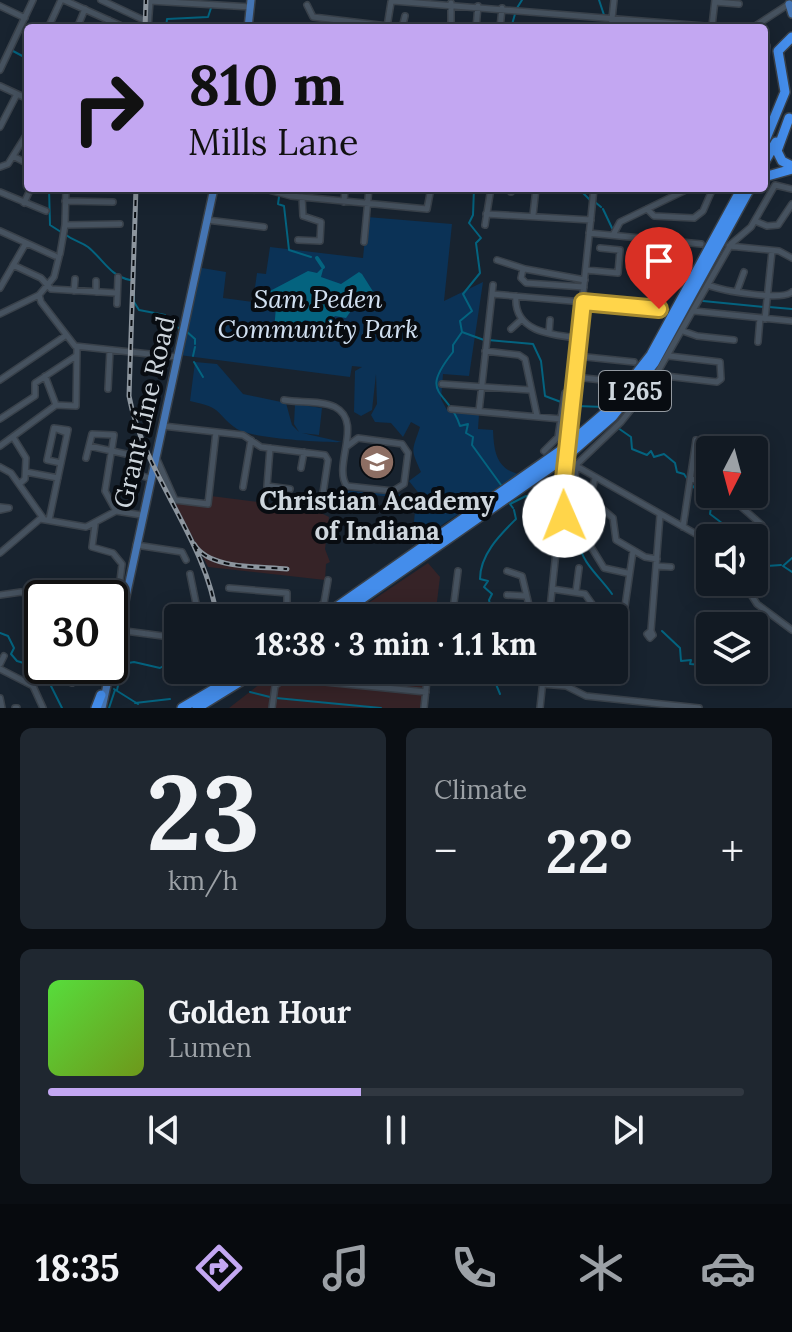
<!DOCTYPE html>
<html lang="en">
<head>
<meta charset="utf-8">
<style>
  body { margin:0; font-family:Lora,serif; background:#1f2730; color:#f1f3f6; height:100vh; display:flex; flex-direction:column; font-size:30px; white-space:nowrap }
  * { box-sizing:border-box; margin:0 }
  p { font-size:26px; color:#9ca1a6 }
  .icon { flex:none; width:44px; height:44px; fill:none; stroke:currentColor; stroke-width:2; stroke-linecap:round; stroke-linejoin:round }
  .map { position:relative; height:708px; overflow:hidden }
  .side { display:flex; flex-direction:column; gap:20px; padding:20px; background:#0a0e13; flex:1 }
  .side>* { flex:none }
  .hud { position:absolute; left:24px; top:24px; width:744px; height:168px; border-radius:8px; box-shadow:0 4px 20px #0003,0 0 0 2px #313841; background:#c3a7f2; color:#111; overflow:hidden }
  .needle { width:52px; rotate:186deg }
  .fabs { position:absolute; left:696px; top:436px; display:grid; gap:16px }
  .fabs a { display:grid; place-items:center; width:72px; height:72px; border-radius:8px; background:#121a23; box-shadow:0 4px 20px #0003,0 0 0 2px #313841; font-size:40px }
  .speed { position:absolute; left:24px; top:580px; display:flex; gap:16px; font-size:40px; font-weight:700; text-align:center }
  .speed>* { display:grid; place-content:center; width:104px; height:104px; border-radius:50%; background:#121a23; box-shadow:0 4px 20px #0003,0 0 0 2px #313841; line-height:1 }
  .speed .limit { border:4px solid #111; border-radius:12px; background:#fff; color:#111 }
  .pin { position:absolute; display:grid; place-items:center; width:68px; height:68px; color:#fff; margin:-82px -34px; border-radius:50% 50% 50% 0; rotate:-45deg; box-shadow:0 0 8px #0007 }
  .pin .icon { rotate:45deg }
  .me { position:absolute; width:88px; margin:-44px; rotate:359deg; stroke-linejoin:round; filter:drop-shadow(0 0 6px #0008) }
  .turn { display:flex; align-items:center; gap:28px; height:168px; padding:0 32px; font-size:36px }
  .turn .icon { width:104px; height:104px; stroke-width:2.5 }
  .turn b { display:block; font-size:56px; line-height:68px }
  .big { font-size:60px; font-weight:700; line-height:1.1 }
  .side .tile { flex:1; display:flex; flex-direction:column; justify-content:center; gap:12px; min-width:0; padding:0 28px; border-radius:12px; background:#1f2730 }
  .side .dial { align-items:center; gap:0 }
  .dial b { font-size:104px; line-height:1 }
  .song { display:flex; align-items:center; gap:24px }
  .cover { width:96px; height:96px; border-radius:12px; background:linear-gradient(135deg,hsl(110 70% 55%),hsl(80 70% 35%)) }
  .played { height:8px; border-radius:4px; background:linear-gradient(90deg,#c3a7f2 45%,#313841 45%) }
  .keys { display:flex; justify-content:space-around; direction:ltr }
  .heat { display:flex; justify-content:space-between; align-items:center; font-size:44px; direction:ltr }
  .side .tiles { flex:1; display:grid; gap:20px; grid-template-columns:1fr 1fr }
  .tile:last-child { grid-column:span 2 }
  .trip { position:absolute; left:164px; top:604px; width:464px; height:80px; border-radius:8px; background:#121a23; box-shadow:0 4px 20px #0003,0 0 0 2px #313841; font-weight:700; line-height:80px; text-align:center }
  .tabs { display:flex; height:128px; justify-content:space-around; align-items:center; background:#070a0e; color:#9ca1a6 }
  .tabs .icon { width:56px; height:56px }
  .tabs .active { color:#c3a7f2 }
  .tabs b { font-size:36px; color:#f1f3f6 }
  .map>svg:first-child { display:block }
</style>
</head>
<body>
<div class="map">
<svg width="792" height="708" viewBox="0 0 792 708">
  <rect width="100%" height="100%" fill="#18232f"/>
  <!-- industrial -->
  <path fill="#362327" d="M211 496 313 509 329 517 325 549 330 562 326 564 325 580 208 567 175 503 210 506Z
    M428 563 440 577 435 618H346Z
    M278 670H426L423 708H229Z"/>
  <!-- green -->
  <path fill="#0b3256" d="M367 217 452 224 444 301 483 282 469 376 443 374 441 399 447 410 479 414 478 429 493 430C494 451 496 468 518 474L412 545 416 499 350 493 343 496 339 506 332 502 338 490 421 496 409 481 421 472C410 448 412 452 420 427L411 422 403 437 391 423 375 422 371 415 377 404 376 374 372 410 361 416 354 412 355 371 362 367 352 366 350 377 179 355 196 267 226 272 223 298 253 302 257 273 266 274 270 247 363 258Z
    M195 362 217 364 243 394 286 403 292 425 299 432 294 424 295 404 322 408 319 435 302 433 342 442C324 443 250 438 237 429 213 412 226 409 190 401Z"/>
  <!-- water -->
  <path fill="#04637f" d="M324 266 321 277 341 284 359 272 362 274 379 301 353 308 346 318 335 316 327 325 305 320 291 330H274L276 307 270 291 308 271 317 273Z"/>
  <g fill="none" stroke-linecap="round" stroke-linejoin="round">
    <!-- stream -->
    <path stroke="#04637f" stroke-width="2" d="M599 0 608 27
      M517 8 522 0
      M166 28 167 19 208 17 211 8
      M511 28 515 14
      M13 51 28 59
      M49 188 50 225 61 232
      M474 188 473 215 469 223 481 238 476 243 480 273 463 294 472 311 460 321 462 332 453 345V352C417 397 449 389 460 426L468 424 466 433 473 437 472 445 501 485
      M578 188 590 200
      M279 197 278 204 284 206 289 250 311 257
      M595 202 601 207
      M603 209 612 228
      M66 235C74 241 81 242 88 247 103 259 110 276 130 280
      M658 242 680 286
      M134 280V302L139 310 165 315
      M703 301 764 307
      M769 307 792 309
      M173 324 180 329
      M186 331 195 339V344
      M462 332 484 340
      M488 340 533 344 541 361 545 396 561 402
      M193 356 195 347
      M194 362 203 377
      M566 403 569 404
      M577 406 604 407
      M618 428 631 437 632 449 647 455 651 451 654 457 664 454 675 463 677 472 684 474 688 480
      M692 485 711 507 710 514C714 517 738 535 739 538
      M566 505 567 506
      M513 508 510 504 526 496 537 498 543 494 556 500
      M573 509 583 515 580 537
      M744 538H749
      M580 544C580 561 602 579 612 594
      M754 550 767 566 781 565
      M792 558 783 566 792 572
      M487 618 492 613 489 600 492 594 484 587 488 581 480 579C480 554 501 534 516 519L514 510
      M662 631 680 648 681 661 691 660 690 664 702 665 707 672
      M0 633 8 636 14 648 11 654 17 661 70 677
      M44 672 62 708
      M491 672 500 694
      M74 678 95 685
      M93 683 101 666
      M114 689 138 704
      M117 690 123 664 134 662 160 668 165 665 170 669 178 666
      M250 692 270 697
      M276 698 381 708
      M135 703 170 699
      M109 708 115 690"/>
    <!-- canal -->
    <path stroke="#04637f" stroke-width="4" d="M317 258 323 267"/>
    <!-- minor casing -->
    <g stroke="#39414a" stroke-width="8">
      <path id="minor" d="M64 0 126 28
        M101 0 148 22
        M150 1 251 7
        M393 1 729 28
        M715 2 739 4
        M451 3V28
        M307 5 313 17 387 26
        M0 6 25 18
        M712 26 715 0
        M387 27 391 2
        M48 28 61 0
        M77 28 85 9
        M106 28 109 20
        M148 28 150 1
        M402 28 405 16
        M476 28 478 6
        M500 28 502 8
        M611 28 614 0
        M752 28 792 2
        M764 46H767L764 78
        M0 70 33 0
        M0 86 28 99
        M0 127 17 94
        M13 156 28 164
        M0 167 8 164 28 132
        M261 188 291 196 427 209 431 188
        M254 190 256 188
        M0 192 46 211
        M511 192V188
        M65 201 113 202
        M344 202 345 188
        M24 203 31 188
        M647 209 654 216 694 218 703 211 713 188
        M486 214 591 220
        M533 215 536 188
        M207 220 264 227
        M755 221 767 226 778 225 792 204
        M65 225 120 224
        M485 225 491 188
        M0 231 55 256
        M589 233 701 244
        M613 235 620 222 690 188
        M298 240 320 241 321 222 303 216 302 197
        M364 242 369 188
        M729 246 779 251 792 258
        M60 254 65 225 66 188
        M497 260 525 269 585 280
        M13 265 41 278 51 289 117 293
        M523 269 521 278 526 283 584 287
        M586 270 618 273 620 250 600 248
        M708 285C723 291 781 301 792 292
        M0 288 26 243
        M74 291 75 279
        M737 291 744 272
        M96 292V281
        M492 294 664 309
        M39 295 41 302 75 346 177 357
        M39 295 54 277 59 257
        M516 296C513 332 552 335 579 338
        M117 304 118 277
        M694 311 792 321
        M0 314 39 295
        M765 319 772 251
        M511 329 522 319
        M683 331 697 336 734 340
        M549 333 550 320
        M758 342 760 318
        M485 351 519 355 525 359 537 416
        M577 356 634 362
        M657 375 717 382 721 379 720 362 669 356
        M45 376 56 405 76 406 77 347
        M575 377 620 382
        M0 380 65 336
        M442 384 530 390
        M108 389 110 350
        M284 400C299 403 321 400 335 407 364 422 332 466 347 486L393 491 404 484 408 453 402 444 358 438 346 447
        M451 409 561 419
        M479 411 493 285
        M0 419 35 396V383L76 356
        M163 426 243 435 261 447 325 455 328 460 323 493
        M54 428 47 460 61 463
        M13 437 26 458 25 479 19 484
        M568 438 594 188
        M0 446 56 405
        M89 446 135 456V474L149 478
        M270 448 267 486 290 489
        M544 451 558 437 565 393 574 389
        M156 457 175 500 208 504 216 432
        M86 458 92 434 114 435 105 491 116 511
        M576 466 710 542
        M0 467 11 473 43 518
        M301 468 304 452
        M26 472 58 478
        M595 478 590 498 613 518 616 540 645 557 657 559
        M690 479 710 481
        M243 487 251 440
        M741 494 739 505 762 525 764 543
        M0 507 9 508 0 510
        M560 516 569 512 577 464 621 422 649 387 731 244 751 227 775 185 792 189
        M49 520 68 430 54 428 67 433
        M95 525 92 547 113 553 122 564 120 581 110 599
        M683 527 696 440
        M558 537 588 542 604 568 627 573
        M136 545 182 552 186 560
        M0 553 40 519 86 527 116 511 141 515
        M656 566 671 567
        M507 571 522 576 532 618
        M190 574 199 618
        M743 582 757 604 792 630
        M229 588 287 593V618
        M552 589 585 594 602 618
        M576 591 579 568
        M0 595 21 592 42 599
        M507 595 526 596
        M454 610 469 611
        M573 617 574 618
        M305 618 324 603 328 580
        M365 618 378 607H408
        M452 618 458 571
        M505 618H509
        M549 618 565 467
        M591 618 599 613
        M29 629 42 632
        M110 629 178 638
        M651 630 660 515
        M651 631 653 635 650 638 647 634Z
        M614 647 620 641 633 551
        M0 664 4 656
        M0 669 33 686 43 708
        M308 680 309 670
        M72 683 76 666
        M542 684 566 686 586 696 699 708
        M0 698 2 708
        M15 708H17
        M272 708 275 686 285 678 426 692
        M424 708 428 670
        M540 708 544 670"/>
    </g>
    <!-- major casing -->
    <g stroke="#39414a" stroke-width="10">
      <path id="major" d="M789 4 792 14
        M248 28 251 0
        M102 708 214 188"/>
    </g>
    <!-- highway casing -->
    <g stroke="#39414a" stroke-width="12">
      <path id="highway" d="M789 118 777 151 782 161 792 166
        M764 143 785 92 778 51 792 37
        M764 163 776 142
        M764 177 792 169
        M321 618 563 449 606 412 651 355 742 188
        M334 618 567 456 613 416 654 363 750 188
        M96 708 101 695
        M182 708 247 670
        M197 708 259 670"/>
    </g>
    <!-- minor -->
    <use href="#minor" stroke="#46525f" stroke-width="5"/>
    <!-- major -->
    <use href="#major" stroke="#4575b3" stroke-width="7"/>
    <!-- highway -->
    <use href="#highway" stroke="#448deb" stroke-width="9"/>
    <!-- rail casing -->
    <g stroke="#8c959e" stroke-width="5">
      <path id="rail" d="M145 28 146 0
        M136 188 129 396C144 475 206 539 217 618
        M194 544C209 570 260 566 287 569"/>
    </g>
    <!-- rail -->
    <use href="#rail" stroke="#080c11" stroke-width="2" stroke-dasharray="6" stroke-linecap="butt"/>
    <!-- minor-bridge casing -->
    <g stroke="#39414a" stroke-width="8" stroke-linecap="butt">
      <path id="minor-bridge" d="M565 467 568 438"/>
    </g>
    <!-- minor-bridge -->
    <use href="#minor-bridge" stroke="#46525f" stroke-width="5"/>
  </g>
  <g fill="none" stroke-linecap="round" stroke-linejoin="round">
    <!-- route casing -->
    <g stroke="#a68a30" stroke-width="20">
      <path id="route" d="M564 516H560L583 302 659 309"/>
    </g>
    <!-- route -->
    <use href="#route" stroke="#ffd54a" stroke-width="14"/>
  </g>
  <!-- icons -->
  <defs>
    <g id="school-disc" transform="scale(1.8)"><circle r="9.5" fill="#8d6e63" stroke="#080c11"/><path d="M0-5L7-2L0 1L-7-2ZM-4 1L0 2.5L4 1V4Q0 6-4 4Z" fill="#fff"/></g>
  </defs>
  <g fill-rule="evenodd">
    <use href="#school-disc" x="377" y="462"/>
  </g>
  <g text-anchor="middle" dominant-baseline="central" stroke-width="8" stroke-linejoin="round" paint-order="stroke">
    <!-- shield labels -->
    <rect fill="#080c11" stroke="#9399a0" stroke-width="2" x="599" y="371" width="72" height="40" rx="6"/>
    <g font-size="24" font-weight="bold" fill="#ced6dd">
      <text x="635" y="391">I 265</text>
    </g>
    <!-- park labels -->
    <g font-size="26" font-style="italic" fill="#d1e0f1" stroke="#080c11">
      <text x="318" y="298">Sam Peden<tspan x="318" dy="30">Community Park</tspan></text>
    </g>
    <!-- street labels -->
    <g font-size="26" fill="#ced6dd" stroke="#080c11">
      <text transform="translate(144 412) rotate(-77)">Grant Line Road</text>
    </g>
    <!-- poi labels -->
    <g font-size="26" font-weight="bold" fill="#ced6dd" stroke="#080c11">
      <text x="377" y="500">Christian Academy<tspan x="377" dy="30">of Indiana</tspan></text>
    </g>
  </g>
</svg>
<div class="fabs">
<a><svg class="needle" viewBox="-14 -14 28 28"><path d="M0-13l5 13h-10z" fill="#e53935"/><path d="M0 13l5-13h-10z" fill="#9ca1a6"/></svg></a>
<a><svg class="icon" aria-label="sound" viewBox="0 0 24 24"><path d="M4 9h4l5-4v14l-5-4H4zM17 9q2 3 0 6"/></svg></a>
<a><svg class="icon" aria-label="layers" viewBox="0 0 24 24"><path d="M12 4l9 5-9 5-9-5zM3 14l9 5 9-5"/></svg></a>
</div>
<div class="speed"><div class="limit">30</div></div>
<div class="pin" style="left:659px;top:309px;background:#d93025"><svg class="icon" aria-label="arrive" viewBox="0 0 24 24"><path d="M6 21V4h12l-3 4 3 4H6"/></svg></div>
<svg class="me" style="left:564px;top:516px" viewBox="-20 -20 40 40"><circle r="19" fill="#fff"/><path d="M0-13L10 11 0 6-10 11z" fill="#ffd54a"/></svg>
<div class="trip">18:38 · 3 min · 1.1 km</div>
<div class="hud">
<div class="turn"><svg class="icon" aria-label="right" viewBox="0 0 24 24"><path d="M7 20v-9h11M14 6l5 5-5 5"/></svg><div><b>810 m</b>Mills Lane</div></div>
</div>
</div>
<section class="side">
<div class="tiles">
<div class="tile dial"><b>23</b><p>km/h</p></div>
<div class="tile"><p>Climate</p>
<div class="heat"><a>−</a><b class="big">22°</b><a>+</a></div>
</div>
<div class="tile">
<div class="song"><i class="cover"></i><div><b>Golden Hour</b><p>Lumen</p></div></div>
<div class="played"></div>
<div class="keys"><svg class="icon" aria-label="previous" viewBox="0 0 24 24"><path d="M18 5L8 12l10 7zM5 5v14"/></svg><svg class="icon" aria-label="pause" viewBox="0 0 24 24"><path d="M8 5v14M16 5v14"/></svg><svg class="icon" aria-label="next" viewBox="0 0 24 24"><path d="M6 5l10 7-10 7zM19 5v14"/></svg></div>
</div>
</div>
</section>
<nav class="tabs">
<b>18:35</b>
<svg class="icon active" aria-label="directions" viewBox="0 0 24 24"><path d="M12 3l9 9-9 9-9-9zM9 14v-3h6M13 9l2 2-2 2"/></svg>
<svg class="icon" aria-label="music" viewBox="0 0 24 24"><path d="M9 18V5l10-2v13"/><circle cx="6" cy="18" r="3"/><circle cx="16" cy="16" r="3"/></svg>
<svg class="icon" aria-label="phone" viewBox="0 0 24 24"><path d="M5 4h4l2 5-3 2q2 4 5 5l2-3 5 2v4C11 20 4 13 5 4z"/></svg>
<svg class="icon" aria-label="climate" viewBox="0 0 24 24"><path d="M12 3v18M4 7l16 10M4 17L20 7"/></svg>
<svg class="icon" aria-label="car" viewBox="0 0 24 24"><path d="M5 17H2v-5l4-1 3-4h7l3 4 3 1v5h-3M9 17h6M6 11h13"/><circle cx="7" cy="17" r="2"/><circle cx="17" cy="17" r="2"/></svg>
</nav>
</body>
</html>
